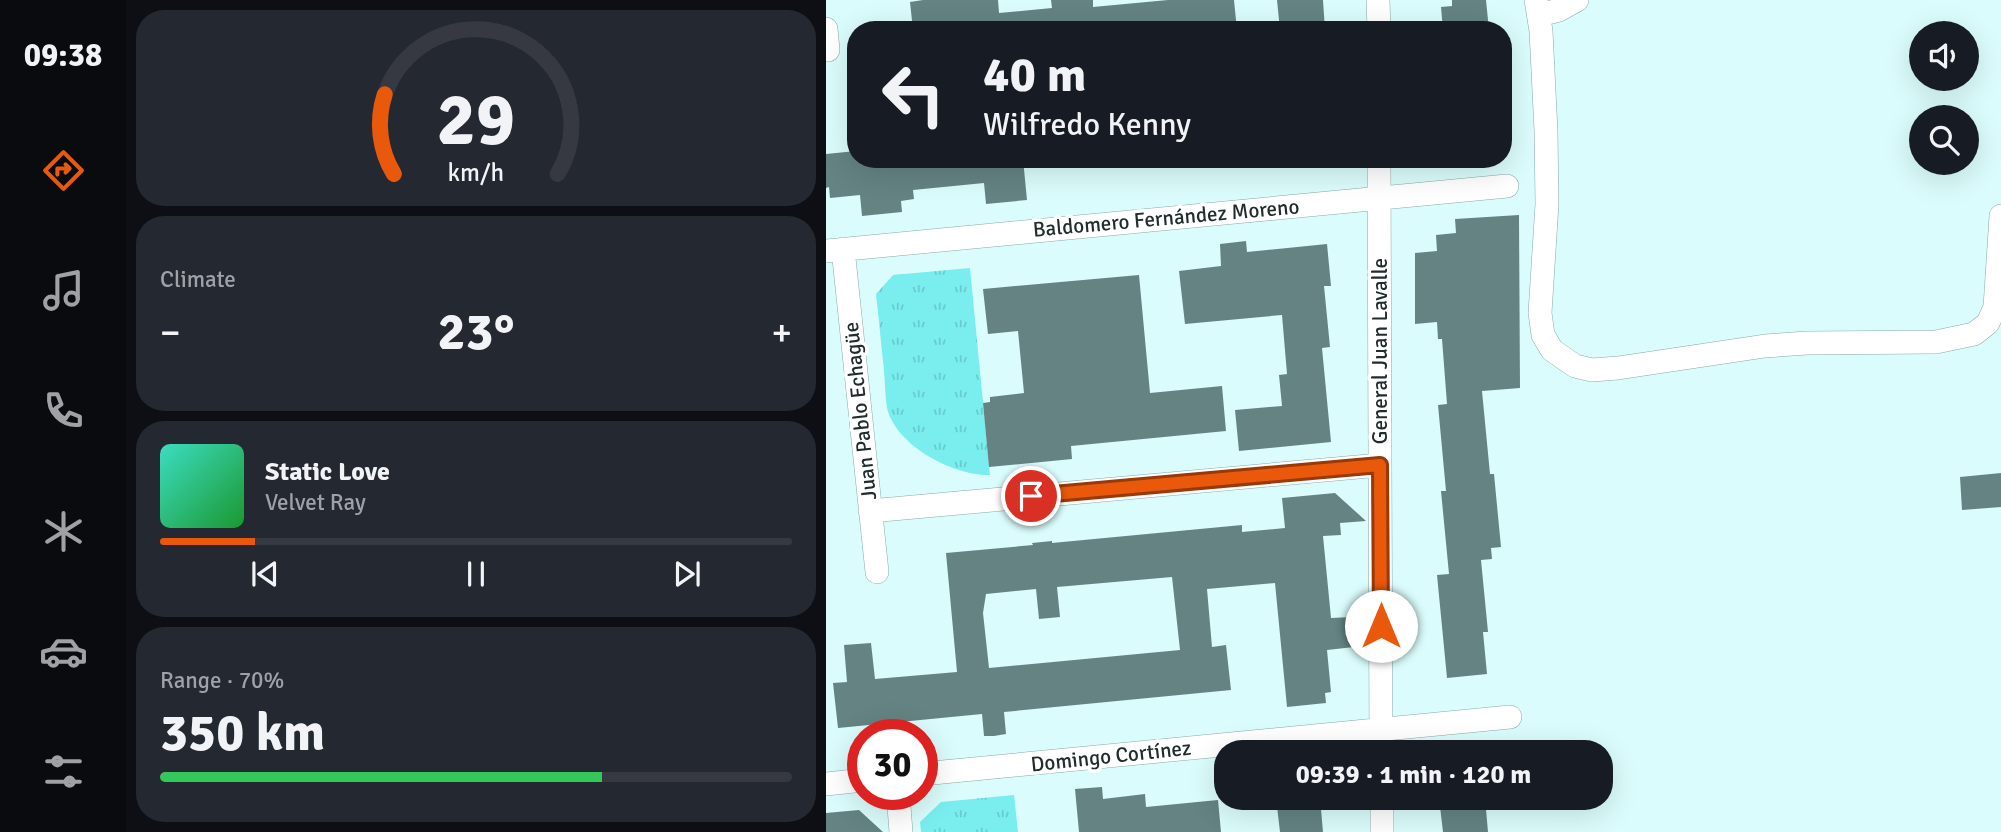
<!DOCTYPE html>
<html lang="en">
<head>
<meta charset="utf-8">
<style>
  body { margin:0; font-family:Signika,sans-serif; background:#242831; color:#f1f3f6; height:100vh; display:flex; flex-direction:column; font-size:26px; white-space:nowrap }
  * { box-sizing:border-box; margin:0 }
  p { font-size:23px; color:#9ea1a6 }
  .icon { flex:none; width:38px; height:38px; fill:none; stroke:currentColor; stroke-width:2; stroke-linecap:round; stroke-linejoin:round }
  .map { position:relative; flex:1; overflow:hidden }
  .drawer { display:flex; flex-direction:column; gap:10px; padding:10px; background:#0d0f14; width:700px }
  .drawer>* { flex:none }
  .top-card { position:absolute; left:21px; top:21px; width:665px; height:147px; border-radius:28px; box-shadow:0 7px 28px #0002; background:#171b24; color:#f1f3f6; overflow:hidden }
  .fabs { position:absolute; left:1083px; top:21px; display:grid; gap:14px }
  .fabs a { display:grid; place-items:center; width:70px; height:70px; border-radius:50%; background:#171b24; box-shadow:0 7px 28px #0002; font-size:35px }
  .speed { position:absolute; left:21px; top:719px; display:flex; gap:14px; font-size:35px; font-weight:700; text-align:center }
  .speed>* { display:grid; place-content:center; width:91px; height:91px; border-radius:50%; background:#171b24; box-shadow:0 7px 28px #0002; line-height:1 }
  .speed .limit { border:10px solid #d22; background:#fff; color:#111 }
  .pin { position:absolute; display:grid; place-items:center; width:60px; height:60px; color:#fff; margin:-30px; border:4px solid #fff; border-radius:50%; box-shadow:0 2px 7px #0007 }
  .me { position:absolute; width:77px; margin:-38px; rotate:0deg; stroke-linejoin:round; filter:drop-shadow(0 0 5px #0008) }
  .turn { display:flex; align-items:center; gap:24px; height:147px; padding:0 21px; font-size:32px }
  .turn .icon { width:91px; height:91px; stroke-width:2.5 }
  .turn b { display:block; font-size:49px; line-height:60px }
  .big { font-size:52px; font-weight:700; line-height:1.1 }
  .drawer .card { flex:1; display:flex; flex-direction:column; justify-content:center; gap:10px; min-width:0; padding:0 24px; border-radius:28px; background:#242831 }
  .drawer .dial { align-items:center; gap:0 }
  .dial svg { height:182px; overflow:visible; fill:none; stroke:#363941; stroke-width:7; stroke-linecap:round; text-anchor:middle }
  .dial text { fill:#f1f3f6; stroke:none }
  .song { display:flex; align-items:center; gap:21px }
  .cover { width:84px; height:84px; border-radius:10px; background:linear-gradient(135deg,hsl(170 70% 55%),hsl(130 70% 35%)) }
  .played { height:7px; border-radius:4px; background:linear-gradient(90deg,#ea580c 15%,#363941 15%) }
  .keys { display:flex; justify-content:space-around; direction:ltr }
  .heat { display:flex; justify-content:space-between; align-items:center; font-size:38px; direction:ltr }
  .charge { height:10px; border-radius:5px; background:linear-gradient(90deg,#34c759 70%,#363941 0) }
  .trip { position:absolute; left:388px; top:740px; width:399px; height:70px; border-radius:28px; background:#171b24; box-shadow:0 7px 28px #0002; font-weight:700; line-height:70px; text-align:center }
  main { display:flex; flex:1; min-height:0 }
  .menu { display:flex; flex-direction:column; width:126px; justify-content:space-around; align-items:center; background:#090b0e; color:#9ea1a6 }
  .menu .icon { width:49px; height:49px }
  .menu .on { color:#ea580c }
  .menu b { font-size:32px; color:#f1f3f6 }
  .map>svg:first-child { display:block }
</style>
</head>
<body>
<main>
<nav class="menu">
<b>09:38</b>
<svg class="icon on" aria-label="directions" viewBox="0 0 24 24"><path d="M12 3l9 9-9 9-9-9zM9 14v-3h6M13 9l2 2-2 2"/></svg>
<svg class="icon" aria-label="music" viewBox="0 0 24 24"><path d="M9 18V5l10-2v13"/><circle cx="6" cy="18" r="3"/><circle cx="16" cy="16" r="3"/></svg>
<svg class="icon" aria-label="phone" viewBox="0 0 24 24"><path d="M5 4h4l2 5-3 2q2 4 5 5l2-3 5 2v4C11 20 4 13 5 4z"/></svg>
<svg class="icon" aria-label="climate" viewBox="0 0 24 24"><path d="M12 3v18M4 7l16 10M4 17L20 7"/></svg>
<svg class="icon" aria-label="car" viewBox="0 0 24 24"><path d="M5 17H2v-5l4-1 3-4h7l3 4 3 1v5h-3M9 17h6M6 11h13"/><circle cx="7" cy="17" r="2"/><circle cx="17" cy="17" r="2"/></svg>
<svg class="icon" aria-label="filters" viewBox="0 0 24 24"><path d="M4 7h16M4 17h16"/><circle cx="9" cy="7" r="2"/><circle cx="15" cy="17" r="2"/></svg>
</nav>
<section class="drawer">
<div class="card dial"><svg viewBox="0 0 100 80">
<path d="M14 69A42 42 0 1 1 86 69"/>
<path d="M14 69A42 42 0 0 1 10 34" stroke="#ea580c"/>
<text x="50" y="56" font-size="32" font-weight="700">29</text>
<text x="50" y="72" font-size="11">km/h</text>
</svg></div>
<div class="card"><p>Climate</p>
<div class="heat"><a>−</a><b class="big">23°</b><a>+</a></div>
</div>
<div class="card">
<div class="song"><i class="cover"></i><div><b>Static Love</b><p>Velvet Ray</p></div></div>
<div class="played"></div>
<div class="keys"><svg class="icon" aria-label="previous" viewBox="0 0 24 24"><path d="M18 5L8 12l10 7zM5 5v14"/></svg><svg class="icon" aria-label="pause" viewBox="0 0 24 24"><path d="M8 5v14M16 5v14"/></svg><svg class="icon" aria-label="next" viewBox="0 0 24 24"><path d="M6 5l10 7-10 7zM19 5v14"/></svg></div>
</div>
<div class="card"><p>Range · 70%</p><b class="big">350 km</b><div class="charge"></div></div>
</section>
<div class="map">
<svg width="1175" height="832" viewBox="0 0 1175 832">
  <defs>
    <pattern id="park-tufts" width="24" height="20" patternUnits="userSpaceOnUse" patternTransform="scale(1.75)"><rect width="24" height="20" fill="#7aedee"/><path d="M3 7l-1-3M5 7V3M7 7l1-3M15 17l-1-3M17 17v-4M19 17l1-3" fill="none" stroke="#69cccc"/></pattern>
  </defs>
  <rect width="100%" height="100%" fill="#dbfcfc"/>
  <!-- park -->
  <path fill="url(#park-tufts)" d="M144 268 164 475C128 476 70 446 61 408 59 396 59 382 58 370 55 345 53 319 50 294L67 275Z
    M188 795 192 832H95L94 822 115 802Z"/>
  <!-- building -->
  <path fill="#658383" fill-rule="evenodd" d="M97 0H172L173 13 226 8 225 0H267V7L342 0H408L411 30H87L84 2Z
    M451 0H497L499 30H454Z
    M626 0H660L663 30H617L615 7 626 6Z
    M30 151V159H197L201 200 160 204 158 183 87 190 88 199 75 201 76 212 36 216 34 195 4 198 3 187 0 188V154Z
    M693 215 694 388 656 391 664 474H668L675 547 665 548 666 559 655 560 662 632H657L661 674 621 678 611 575 623 574 615 491H620L612 405 621 404 616 339H612L611 322 589 324V253L611 251 610 235 630 233 629 219Z
    M420 241 421 252 501 244 505 286H498L504 347 496 348 505 442 413 451 409 410 456 406 453 375 461 374 456 315 359 324 353 271 395 266 394 244Z
    M313 275 324 393 396 386 400 431 245 446 246 459 163 467 157 403 164 402V397L198 393 192 331 162 334 157 289Z
    M1175 473V507L1136 510 1134 477Z
    M509 493 540 521 514 523 515 535 497 536 505 618 527 617 528 647 501 650 505 692 499 693 500 703 461 707 449 583 381 589 386 647 400 645 405 690 178 712 180 734 168 736H158L156 714 12 728 7 683 21 682 18 645 45 643 49 679 131 672 120 553 207 545 206 543 226 541V543L416 525V532L459 528 456 498ZM346 577 354 650 163 668 157 613 160 594 210 589 213 619 234 617 231 587Z
    M276 787 277 799 319 794 320 807 392 800 395 832H253L249 789Z
    M450 798H494L497 832H454Z
    M613 798H659L662 832H617Z
    M33 810 57 832H0V813Z"/>
  <g fill="none" stroke-linecap="round" stroke-linejoin="round">
    <!-- minor casing -->
    <g stroke="#8aa9a9" stroke-width="24">
      <path id="minor" d="M552 0 553 30
        M710 0 715 31 720 131 721 204 714 313 717 335 726 350 749 366 766 370 792 368 939 346 981 343 1110 342 1148 334 1162 323 1169 307 1175 216
        M713 15 733 10 751 0
        M0 29 2 50
        M553 159 555 752
        M17 249 51 572
        M0 251 681 186
        M44 511 554 465
        M96 774 684 717
        M0 784 37 780
        M72 794 75 832
        M556 798V832"/>
    </g>
    <!-- minor -->
    <use href="#minor" stroke="#fff" stroke-width="23"/>
  </g>
  <g fill="none" stroke-linecap="round" stroke-linejoin="round">
    <!-- route casing -->
    <g stroke="#983908" stroke-width="18">
      <path id="route" d="M205 496 554 465 555 626"/>
    </g>
    <!-- route -->
    <use href="#route" stroke="#ea580c" stroke-width="12"/>
  </g>
  <g text-anchor="middle" dominant-baseline="central" stroke-width="7" stroke-linejoin="round" paint-order="stroke">
    <!-- street labels -->
    <g font-size="21" fill="#212d2d" stroke="#fff">
      <text transform="translate(340 218) rotate(-5)">Baldomero Fernández Moreno</text>
      <text transform="translate(554 351) rotate(-90)">General Juan Lavalle</text>
      <text transform="translate(34 411) rotate(-96)">Juan Pablo Echagüe</text>
      <text transform="translate(285 756) rotate(-6)">Domingo Cortínez</text>
    </g>
  </g>
</svg>
<div class="fabs">
<a><svg class="icon" aria-label="sound" viewBox="0 0 24 24"><path d="M4 9h4l5-4v14l-5-4H4zM17 9q2 3 0 6"/></svg></a>
<a><svg class="icon" aria-label="search" viewBox="0 0 24 24"><circle cx="10" cy="10" r="6"/><path d="M15 15l6 6"/></svg></a>
</div>
<div class="speed"><div class="limit">30</div></div>
<div class="pin" style="left:205px;top:496px;background:#d93025"><svg class="icon" aria-label="arrive" viewBox="0 0 24 24"><path d="M6 21V4h12l-3 4 3 4H6"/></svg></div>
<svg class="me" style="left:555px;top:626px" viewBox="-20 -20 40 40"><circle r="19" fill="#fff"/><path d="M0-13L10 11 0 6-10 11z" fill="#ea580c"/></svg>
<div class="trip">09:39 · 1 min · 120 m</div>
<div class="top-card">
<div class="turn"><svg class="icon" aria-label="left" viewBox="0 0 24 24"><path d="M17 20v-9H6M10 6l-5 5 5 5"/></svg><div><b>40 m</b>Wilfredo Kenny</div></div>
</div>
</div>
</main>
</body>
</html>
